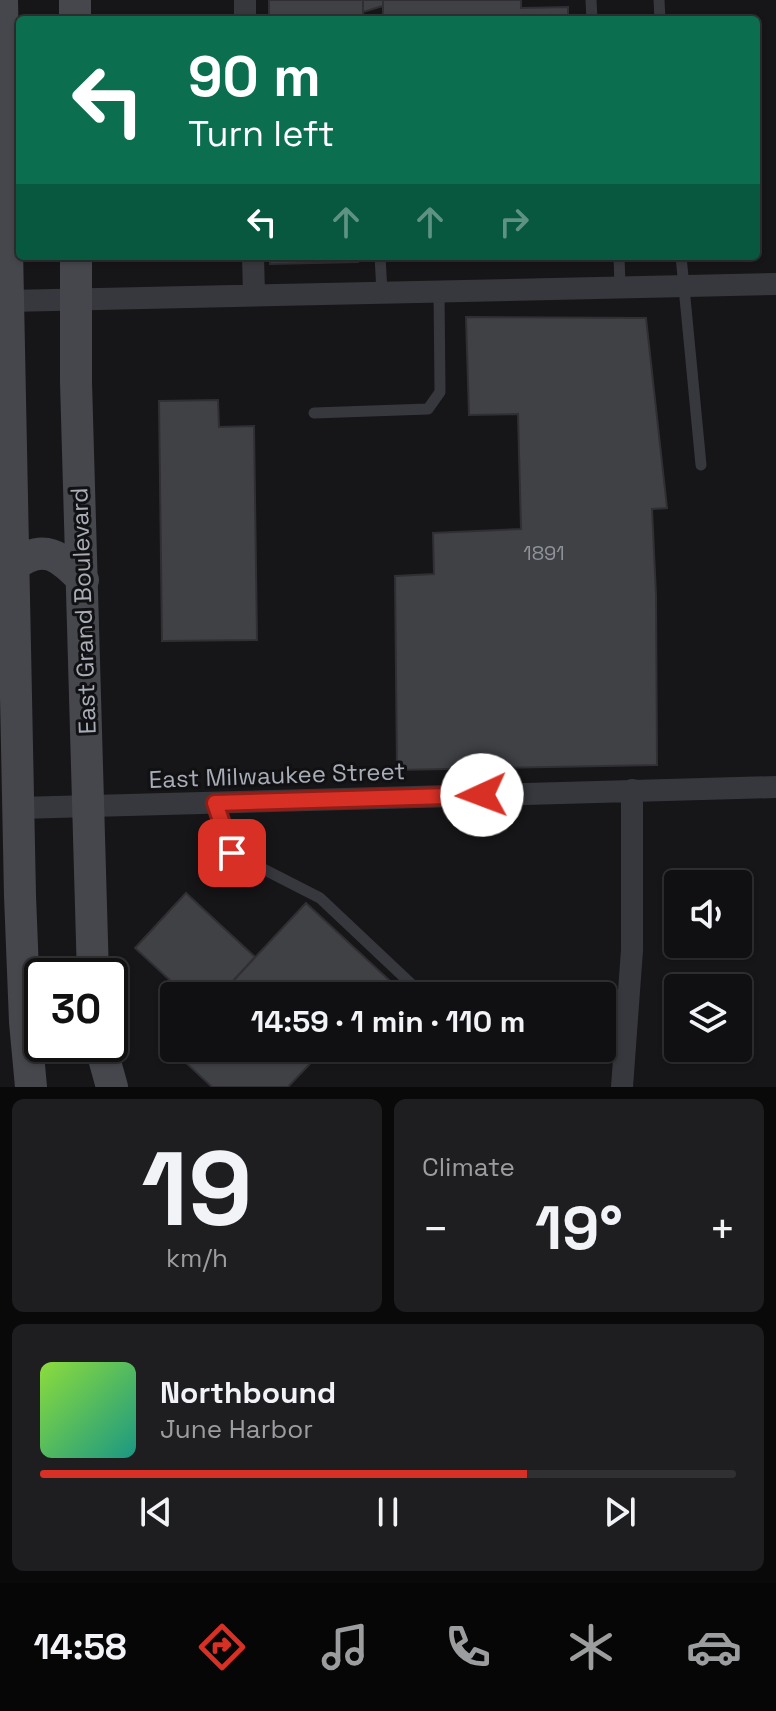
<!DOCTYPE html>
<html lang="en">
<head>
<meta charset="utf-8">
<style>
  body { margin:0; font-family:"Space Grotesk",sans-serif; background:#1e1e20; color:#f1f3f6; height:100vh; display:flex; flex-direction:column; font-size:30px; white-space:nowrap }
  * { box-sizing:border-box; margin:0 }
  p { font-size:26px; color:#9c9d9f }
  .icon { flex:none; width:44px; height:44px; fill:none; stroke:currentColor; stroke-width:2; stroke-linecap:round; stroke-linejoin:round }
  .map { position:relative; height:1087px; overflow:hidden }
  .panel { display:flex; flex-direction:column; gap:12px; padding:12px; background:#09090a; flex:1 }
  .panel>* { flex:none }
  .guide { position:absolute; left:16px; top:16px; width:744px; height:244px; border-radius:8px; box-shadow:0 2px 6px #0004,0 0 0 2px #303032; background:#0b6e4f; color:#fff; overflow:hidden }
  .fabs { position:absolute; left:664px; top:870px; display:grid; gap:16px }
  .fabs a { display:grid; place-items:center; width:88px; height:88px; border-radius:8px; background:#101012; box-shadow:0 2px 6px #0004,0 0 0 2px #303032; font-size:40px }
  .speed { position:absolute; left:24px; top:958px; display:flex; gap:16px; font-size:40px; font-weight:700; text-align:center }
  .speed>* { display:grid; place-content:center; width:104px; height:104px; border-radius:50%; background:#101012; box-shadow:0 2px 6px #0004,0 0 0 2px #303032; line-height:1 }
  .speed .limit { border:4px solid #111; border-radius:12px; background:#fff; color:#111 }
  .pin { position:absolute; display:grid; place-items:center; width:68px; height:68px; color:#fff; margin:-34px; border-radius:16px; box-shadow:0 4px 12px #0006 }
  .me { position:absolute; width:88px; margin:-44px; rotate:268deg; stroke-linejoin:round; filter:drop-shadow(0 0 6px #0008) }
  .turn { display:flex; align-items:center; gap:28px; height:168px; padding:0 40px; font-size:36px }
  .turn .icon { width:104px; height:104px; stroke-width:2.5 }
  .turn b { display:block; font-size:56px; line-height:68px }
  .lanes { display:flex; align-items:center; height:76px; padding:0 40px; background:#0003; justify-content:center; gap:40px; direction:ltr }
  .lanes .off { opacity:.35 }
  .big { font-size:60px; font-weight:600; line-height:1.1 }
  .panel .widget { flex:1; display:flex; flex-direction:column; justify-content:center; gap:12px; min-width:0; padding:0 28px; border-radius:12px; background:#1e1e20 }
  .panel .dial { align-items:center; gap:0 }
  .dial b { font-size:104px; line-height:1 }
  .song { display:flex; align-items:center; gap:24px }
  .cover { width:96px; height:96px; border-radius:12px; background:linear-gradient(135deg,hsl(90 70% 55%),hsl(170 70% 35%)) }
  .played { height:8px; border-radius:4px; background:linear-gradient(90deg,#d93025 70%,#303032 70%) }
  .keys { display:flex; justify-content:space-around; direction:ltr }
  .heat { display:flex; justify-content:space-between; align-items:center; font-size:44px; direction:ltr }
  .panel .tiles { flex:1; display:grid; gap:12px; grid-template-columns:1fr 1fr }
  .widget:last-child { grid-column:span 2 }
  .trip { position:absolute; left:160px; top:982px; width:456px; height:80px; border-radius:8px; background:#101012; box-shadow:0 2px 6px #0004,0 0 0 2px #303032; font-weight:600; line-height:80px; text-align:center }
  .tab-bar { display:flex; height:128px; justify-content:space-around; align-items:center; background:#060607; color:#9c9d9f }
  .tab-bar .icon { width:56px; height:56px }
  .tab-bar .active { color:#d93025 }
  .tab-bar b { font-size:36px; color:#f1f3f6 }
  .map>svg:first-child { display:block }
</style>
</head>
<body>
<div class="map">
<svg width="776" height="1087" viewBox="0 0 776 1087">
  <rect width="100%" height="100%" fill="#161618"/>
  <!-- building -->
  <path fill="#404145" stroke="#303034" stroke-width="2" d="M269 0H363V20H269Z
    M363 0H383V6L363 12Z
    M383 0H521V8L568 7V20H383Z
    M270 256H358V262L270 264Z
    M387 256H526V260L387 261Z
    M466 317 646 318 667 508 652 509 656 595 657 765 397 770 395 576 434 574 433 533 521 529 518 414 469 415Z
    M218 400 219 427 254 426 257 640 162 641 159 401Z
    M186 893 255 957 219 996H187L135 948Z
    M306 903 389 980 374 996H219Z
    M174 1043V1048H325L288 1087H212L170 1048Z"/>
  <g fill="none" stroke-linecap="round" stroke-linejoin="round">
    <!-- lane -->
    <path stroke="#37383d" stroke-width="11" d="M591 0 592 20
      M659 0 660 20
      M380 256 382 292
      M619 256 620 287
      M681 256 701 465
      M314 413 428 409 440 392 439 291
      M215 803 232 853 320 898 424 996"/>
    <!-- street -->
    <path stroke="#37383d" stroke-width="22" d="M245 0V20
      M253 256 254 295
      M8 301 776 284
      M19 808 776 787
      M622 1087 632 950V790"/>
    <!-- secondary -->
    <path stroke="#45474d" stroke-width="32" d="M2 0 20 896 25 1022 31 1087
      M75 0V20
      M76 256V382L93 976
      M13 566C44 542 60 556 83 580
      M100 1044 112 1087"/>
  </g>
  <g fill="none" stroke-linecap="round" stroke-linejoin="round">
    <!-- route casing -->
    <g stroke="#8d1f18" stroke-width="20">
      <path id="route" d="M232 853 215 803 482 795"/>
    </g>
    <!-- route -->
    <use href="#route" stroke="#d93025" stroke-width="14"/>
  </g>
  <g text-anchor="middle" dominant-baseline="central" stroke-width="6" stroke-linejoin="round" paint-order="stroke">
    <!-- number labels -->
    <g font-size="20" fill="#8e929b">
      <text x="544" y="553">1891</text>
    </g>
    <!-- street labels -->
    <g font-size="24" fill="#a8adb8" stroke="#111113">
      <text transform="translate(83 611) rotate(-92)">East Grand Boulevard</text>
      <text transform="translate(277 775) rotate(-2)">East Milwaukee Street</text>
    </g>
  </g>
</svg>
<div class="fabs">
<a><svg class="icon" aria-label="sound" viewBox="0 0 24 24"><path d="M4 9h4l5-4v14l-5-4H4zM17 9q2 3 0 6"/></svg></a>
<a><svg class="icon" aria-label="layers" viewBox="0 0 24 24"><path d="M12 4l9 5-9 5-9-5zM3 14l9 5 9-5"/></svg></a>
</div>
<div class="speed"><div class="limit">30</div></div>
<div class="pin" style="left:232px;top:853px;background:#d93025"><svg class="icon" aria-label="arrive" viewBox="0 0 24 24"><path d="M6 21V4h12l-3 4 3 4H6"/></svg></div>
<svg class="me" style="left:482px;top:795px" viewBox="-20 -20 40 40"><circle r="19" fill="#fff"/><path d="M0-13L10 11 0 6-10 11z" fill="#d93025"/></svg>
<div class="trip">14:59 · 1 min · 110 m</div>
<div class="guide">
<div class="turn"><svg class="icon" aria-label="left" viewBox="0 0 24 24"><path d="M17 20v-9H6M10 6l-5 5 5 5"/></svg><div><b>90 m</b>Turn left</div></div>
<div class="lanes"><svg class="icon" aria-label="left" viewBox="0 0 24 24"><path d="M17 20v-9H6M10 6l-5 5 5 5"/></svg><svg class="icon off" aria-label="ahead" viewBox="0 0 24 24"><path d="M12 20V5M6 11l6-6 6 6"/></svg><svg class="icon off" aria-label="ahead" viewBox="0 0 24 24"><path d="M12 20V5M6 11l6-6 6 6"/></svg><svg class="icon off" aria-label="right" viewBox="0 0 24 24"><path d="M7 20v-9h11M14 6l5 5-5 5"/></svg></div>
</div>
</div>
<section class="panel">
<div class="tiles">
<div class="widget dial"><b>19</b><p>km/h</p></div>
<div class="widget"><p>Climate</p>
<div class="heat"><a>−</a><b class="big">19°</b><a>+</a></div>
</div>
<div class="widget">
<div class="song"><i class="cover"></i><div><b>Northbound</b><p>June Harbor</p></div></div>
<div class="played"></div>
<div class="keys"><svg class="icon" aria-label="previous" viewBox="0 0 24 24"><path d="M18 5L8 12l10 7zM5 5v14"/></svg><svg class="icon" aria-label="pause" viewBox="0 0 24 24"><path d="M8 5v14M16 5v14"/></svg><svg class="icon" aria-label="next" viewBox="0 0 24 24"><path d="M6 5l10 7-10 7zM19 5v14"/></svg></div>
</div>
</div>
</section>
<nav class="tab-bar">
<b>14:58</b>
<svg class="icon active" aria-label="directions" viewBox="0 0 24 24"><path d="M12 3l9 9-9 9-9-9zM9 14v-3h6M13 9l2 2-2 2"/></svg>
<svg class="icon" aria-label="music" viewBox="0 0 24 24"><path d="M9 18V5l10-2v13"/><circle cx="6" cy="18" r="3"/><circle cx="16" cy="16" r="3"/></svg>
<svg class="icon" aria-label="phone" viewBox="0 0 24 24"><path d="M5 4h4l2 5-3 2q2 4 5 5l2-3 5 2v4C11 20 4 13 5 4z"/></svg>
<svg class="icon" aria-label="climate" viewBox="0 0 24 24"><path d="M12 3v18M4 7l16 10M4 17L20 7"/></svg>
<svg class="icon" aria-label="car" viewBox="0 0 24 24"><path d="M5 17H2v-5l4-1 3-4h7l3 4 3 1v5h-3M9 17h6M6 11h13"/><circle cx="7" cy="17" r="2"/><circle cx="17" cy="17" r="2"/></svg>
</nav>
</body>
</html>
